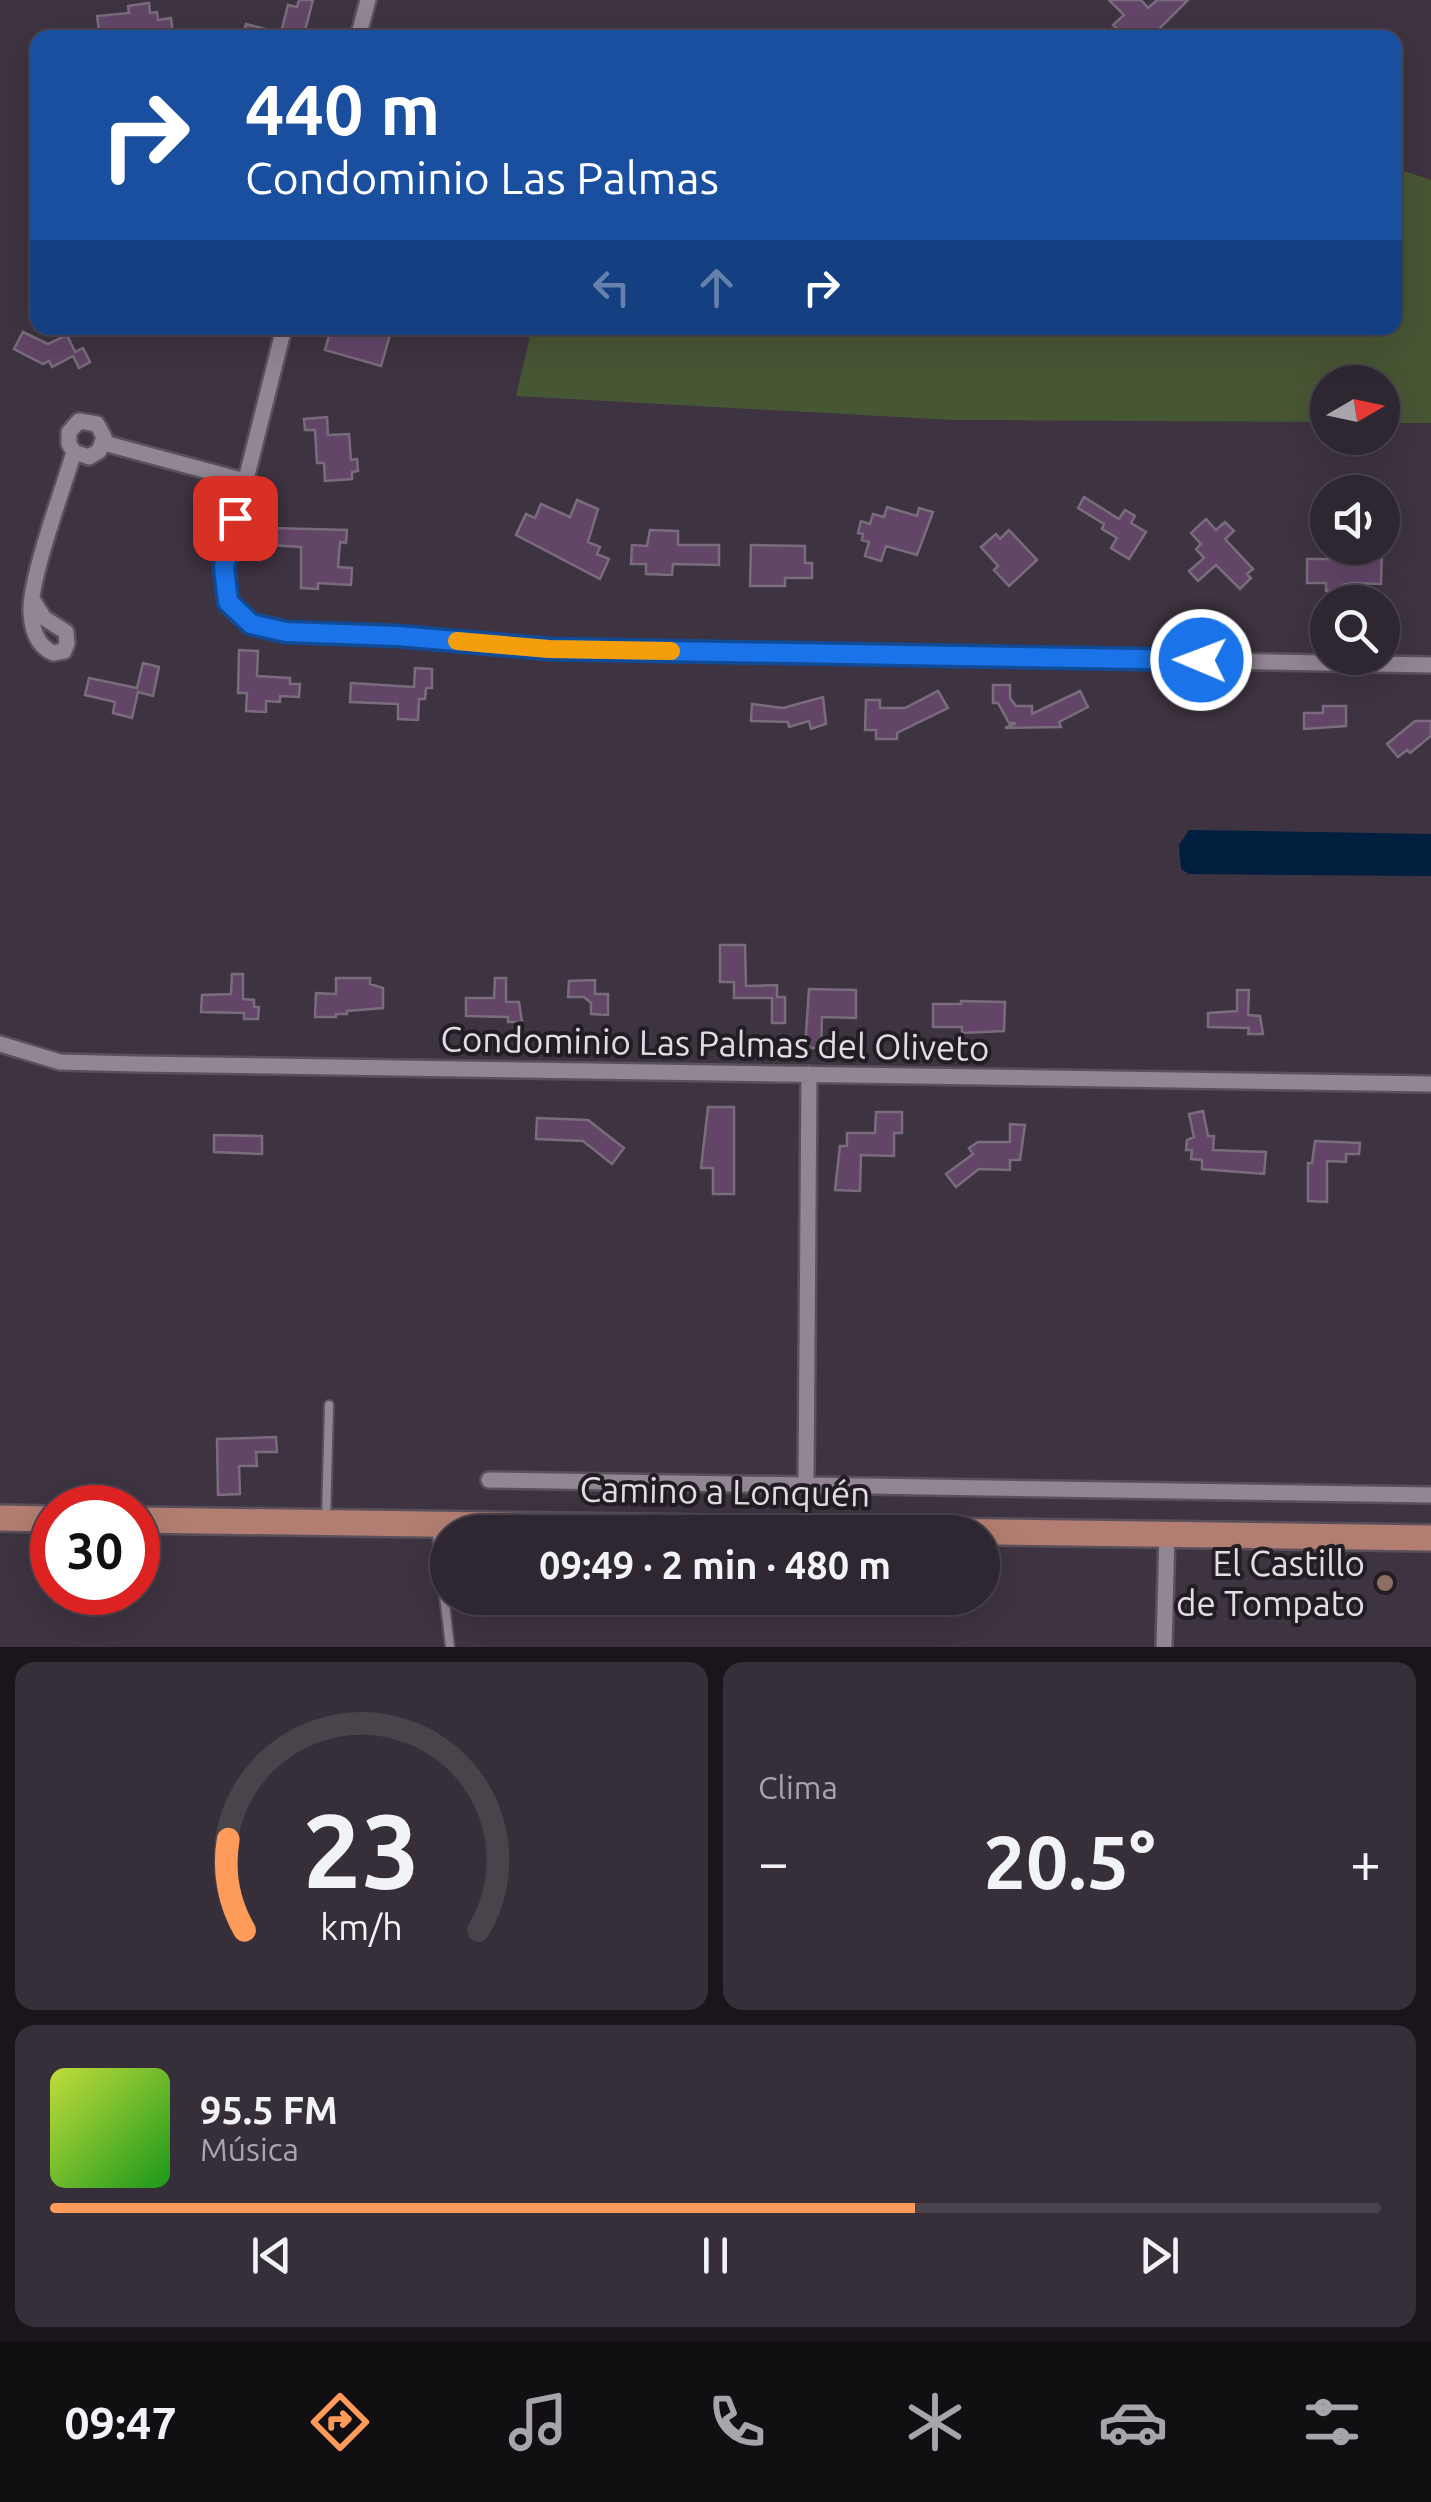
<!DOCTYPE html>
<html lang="es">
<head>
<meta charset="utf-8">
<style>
  body { margin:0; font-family:Ubuntu,sans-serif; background:#362e38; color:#f1f3f6; height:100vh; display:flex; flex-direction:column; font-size:38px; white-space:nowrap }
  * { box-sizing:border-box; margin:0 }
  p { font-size:32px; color:#a7a5ab }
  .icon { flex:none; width:55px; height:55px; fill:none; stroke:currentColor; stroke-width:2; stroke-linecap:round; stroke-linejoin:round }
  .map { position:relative; height:1647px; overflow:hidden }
  .details { display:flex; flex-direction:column; gap:15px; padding:15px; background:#19151a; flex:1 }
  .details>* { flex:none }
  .top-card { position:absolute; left:30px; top:30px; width:1372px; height:305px; border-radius:20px; box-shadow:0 10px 40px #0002,0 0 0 2px #49434c; background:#1a4fa0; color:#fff; overflow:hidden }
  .needle { width:65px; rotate:81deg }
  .controls { position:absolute; left:1310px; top:365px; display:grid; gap:20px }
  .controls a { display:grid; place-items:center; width:90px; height:90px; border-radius:50%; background:#2e2630; box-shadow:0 10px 40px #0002,0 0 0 2px #49434c; font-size:50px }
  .speed { position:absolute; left:30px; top:1485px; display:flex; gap:20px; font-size:50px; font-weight:700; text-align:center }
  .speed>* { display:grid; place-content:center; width:130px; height:130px; border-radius:50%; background:#2e2630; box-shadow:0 10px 40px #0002,0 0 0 2px #49434c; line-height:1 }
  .speed .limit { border:15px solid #d22; background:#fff; color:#111 }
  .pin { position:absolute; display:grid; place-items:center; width:85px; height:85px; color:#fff; margin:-42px; border-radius:20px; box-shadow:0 5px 15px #0006 }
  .me { position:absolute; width:110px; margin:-55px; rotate:271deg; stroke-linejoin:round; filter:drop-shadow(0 0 8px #0008) }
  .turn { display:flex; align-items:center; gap:35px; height:210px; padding:0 50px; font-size:45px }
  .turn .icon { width:130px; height:130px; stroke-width:2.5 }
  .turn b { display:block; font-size:70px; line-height:85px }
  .lanes { display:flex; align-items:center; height:95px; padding:0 50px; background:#0003; justify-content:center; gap:50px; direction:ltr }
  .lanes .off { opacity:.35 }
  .big { font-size:75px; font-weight:600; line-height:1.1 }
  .details .tile { flex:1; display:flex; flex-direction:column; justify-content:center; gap:15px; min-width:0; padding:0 35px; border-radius:20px; background:#362e38 }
  .details .dial { align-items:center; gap:0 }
  .dial svg { height:260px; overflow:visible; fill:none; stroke:#49434c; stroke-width:7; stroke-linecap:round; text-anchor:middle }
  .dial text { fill:#f1f3f6; stroke:none }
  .song { display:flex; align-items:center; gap:30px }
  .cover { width:120px; height:120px; border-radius:15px; background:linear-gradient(135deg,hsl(70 70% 55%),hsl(120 70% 35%)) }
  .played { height:10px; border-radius:5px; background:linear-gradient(90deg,#ff9b5a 65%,#49434c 65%) }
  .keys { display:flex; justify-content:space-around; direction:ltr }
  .heat { display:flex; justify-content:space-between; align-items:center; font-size:55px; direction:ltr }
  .details .tiles { flex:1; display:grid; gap:15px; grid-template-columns:1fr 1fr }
  .tile:last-child { grid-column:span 2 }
  .trip { position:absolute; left:430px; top:1515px; width:570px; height:100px; border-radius:50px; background:#2e2630; box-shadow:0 10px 40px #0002,0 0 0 2px #49434c; font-weight:600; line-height:100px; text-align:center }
  .menu { display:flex; height:160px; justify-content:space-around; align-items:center; background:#120f13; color:#a7a5ab }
  .menu .icon { width:70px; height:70px }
  .menu .selected { color:#ff9b5a }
  .menu b { font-size:45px; color:#f1f3f6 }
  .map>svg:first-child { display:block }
</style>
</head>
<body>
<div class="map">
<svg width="1431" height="1647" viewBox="0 0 1431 1647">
  <rect width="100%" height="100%" fill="#3e3340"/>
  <!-- green -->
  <path fill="#475633" d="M1395 168 1431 180V423H1383L1382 382H1328L1327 422 952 420 516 396 532 328H1395Z"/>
  <!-- water -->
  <path fill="#001e3d" d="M1189 830 1431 834V876L1189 874 1181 869 1179 845Z"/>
  <!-- building -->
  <path fill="#634568" stroke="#796d7c" stroke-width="2.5" d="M299 0H313L303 38H242L246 24 281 33 288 5 297 7Z
    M1109 0H1141L1148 8 1157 0H1188L1150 38H1126L1113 25 1124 15Z
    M149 3 150 13 157 12 158 20 171 18 173 34 100 38 97 16 129 13 128 6Z
    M337 328H392L381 366 325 350 331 329Z
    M23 332 48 344 67 335 75 352 83 348 90 362 79 368 73 356 52 367 49 361 43 364 14 349Z
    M327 417 328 435 349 434 351 460 357 459 358 471 352 472V479L325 481 324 463H317L315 430H305L304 419Z
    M1084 497 1119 519 1125 510 1135 516 1131 523 1146 532 1129 559 1111 548 1117 538 1102 529 1104 524 1078 508Z
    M577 500 598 509 588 542 600 547 597 554 609 559 600 579 516 535 526 514 535 518 541 504 570 517Z
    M887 507 917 516 919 508 933 512 917 555 886 546 881 561 865 556 869 542 862 540 863 534 858 533 861 521 870 524 873 514 884 517Z
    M1206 519 1216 530 1225 522 1234 531 1225 539 1253 569 1247 574 1251 578 1240 589 1216 565 1198 581 1189 571 1204 558 1196 549 1201 544 1191 533Z
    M271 528 347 530 346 543 340 542 338 567 352 568 351 585 318 583V589L301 588V547L270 545Z
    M650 530 678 531V545H719V565L673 564 672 575 646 574V564H631L632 545 647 546Z
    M1009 530 1037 560 1009 586 994 570 998 566 981 547 996 534 1000 539Z
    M751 545 805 546V563H812V578H785V586H750Z
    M1364 548H1382L1381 584 1352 583 1342 585 1341 591H1326V583H1307V559H1328V549Z
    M239 650 258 651 257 676 290 678V684H300L299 697 280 696V702L266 701V712L246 711 247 693H238Z
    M143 663 159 667 153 696 138 692 132 718 113 713 115 702 85 695 89 678 137 688Z
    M415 668 432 669V688H426L425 699H419L418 720 398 719V704L350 702 351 683 414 687Z
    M993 685H1010V698L1016 706H1032V714L1080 691 1088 707 1059 722 1061 727 1005 728 1016 723H1009L998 703H993Z
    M938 691 948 708 897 733V739H876V730H865L866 700H880V708H905Z
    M823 697 826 724 811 729 809 721 789 727 788 722 751 721 752 704 783 708Z
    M1323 706H1346V726L1304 729V713H1323Z
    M1415 721H1431V736L1410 753 1407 750 1398 757 1387 744Z
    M720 945H745L746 986 777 985V997H785V1023H772V998H734V982H720Z
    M232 974H243V999L254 1000V1007H259L258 1019H244V1013L201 1012 202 995 231 994Z
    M336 978H370V984L383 988V1008L347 1011V1014H336V1017H315L316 993 336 994Z
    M495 978H506V1002H519L522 1022H508V1017L466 1016V998H494Z
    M595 980V994H608V1015L591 1014V1003L584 997H568L569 981Z
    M809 989 856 990V1018L822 1017 821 1048H805Z
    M1237 990H1249L1248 1015 1260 1016 1263 1034H1248L1249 1028 1208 1027V1013L1237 1011Z
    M961 1001 1005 1002 1004 1031 962 1033V1027H933V1004H961Z
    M708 1107H734V1194H713V1168H701Z
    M1203 1111 1208 1136H1214L1213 1150 1266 1152 1264 1174 1202 1169V1160L1191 1159 1192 1150H1186L1187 1140 1194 1137 1189 1114Z
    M876 1112H902V1133H894V1156L861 1155 860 1191 835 1190 840 1146H847V1133H875Z
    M537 1118 588 1120 624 1148 612 1164 583 1141 536 1139Z
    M1010 1124 1025 1125 1020 1160H1010V1170L979 1169 956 1187 946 1174 973 1154 969 1148 978 1142H1010Z
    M214 1135 262 1136V1154L214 1152Z
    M1315 1141 1360 1143 1359 1154H1346V1162L1327 1161V1202L1308 1201V1163H1312Z
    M276 1437 277 1452H256L257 1466H239L240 1494 218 1495 217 1439Z"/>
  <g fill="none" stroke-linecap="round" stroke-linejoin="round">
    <!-- service casing -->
    <g stroke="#5a505c" stroke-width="12">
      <path id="service" d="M326 1520 329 1405
        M436 1528 450 1647"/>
    </g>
    <!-- minor casing -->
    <g stroke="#5a505c" stroke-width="20">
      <path id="minor" d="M358 38 368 0
        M284 328 224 567 226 596 240 617 251 624 286 632 398 636 549 649 1431 665
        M104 443 245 481
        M32 599 44 618 66 632 67 643 64 651 53 653C38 646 32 630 31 613 29 580 63 489 74 452L69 444V432L79 421 97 424 104 437 99 451 89 457 74 452
        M0 1044 60 1062 137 1064 1431 1084
        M489 1480 1431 1495
        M806 1484 809 1074
        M1164 1647 1167 1533"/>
    </g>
    <!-- primary casing -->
    <g stroke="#5a505c" stroke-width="30">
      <path id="primary" d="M0 1518 52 1519
        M138 1520 1431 1538"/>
    </g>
    <!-- service -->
    <use href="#service" stroke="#928594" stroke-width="8"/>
    <!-- minor -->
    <use href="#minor" stroke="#928594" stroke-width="15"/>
    <!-- primary -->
    <use href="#primary" stroke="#b27e71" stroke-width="25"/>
  </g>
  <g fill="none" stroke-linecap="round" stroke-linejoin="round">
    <!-- route casing -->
    <g stroke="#114b97" stroke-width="25">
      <path id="route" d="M235 518 224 567 228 602 251 624 286 632 398 636 549 649 1201 660"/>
    </g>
    <!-- route -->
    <use href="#route" stroke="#1a73e8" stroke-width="18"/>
    <!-- slow -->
    <path stroke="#f59e0b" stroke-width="18" d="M457 641 549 649 671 651"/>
  </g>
  <!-- markers -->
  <circle fill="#8d6e63" stroke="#221d23" stroke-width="4" cx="1385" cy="1583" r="10"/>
  <g text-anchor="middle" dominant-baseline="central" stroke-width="8" stroke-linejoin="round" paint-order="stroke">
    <!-- street labels -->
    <g font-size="35" fill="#e4dce5" stroke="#221d23">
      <text transform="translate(715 1043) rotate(1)">Condominio Las Palmas del Oliveto</text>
      <text transform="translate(725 1491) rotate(1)">Camino a Lonquén</text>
    </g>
    <!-- poi labels -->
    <g font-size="35" fill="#e4dce5" stroke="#221d23" text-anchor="end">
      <text x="1365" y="1563">El Castillo<tspan x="1365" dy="40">de Tompato</tspan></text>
    </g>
  </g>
</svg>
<div class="controls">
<a><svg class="needle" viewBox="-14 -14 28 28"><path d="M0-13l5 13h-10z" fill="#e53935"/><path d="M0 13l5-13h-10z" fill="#a7a5ab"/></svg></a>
<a><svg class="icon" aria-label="sound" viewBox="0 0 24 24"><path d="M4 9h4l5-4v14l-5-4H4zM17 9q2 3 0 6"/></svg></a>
<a><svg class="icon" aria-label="search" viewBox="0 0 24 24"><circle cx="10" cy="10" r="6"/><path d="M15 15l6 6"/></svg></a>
</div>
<div class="speed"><div class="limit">30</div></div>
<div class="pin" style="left:235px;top:518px;background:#d93025"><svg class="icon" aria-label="arrive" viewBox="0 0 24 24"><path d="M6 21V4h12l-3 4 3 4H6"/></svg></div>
<svg class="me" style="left:1201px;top:660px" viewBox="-20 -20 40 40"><circle r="17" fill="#1a73e8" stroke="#fff" stroke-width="3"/><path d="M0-11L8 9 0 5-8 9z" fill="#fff"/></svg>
<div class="trip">09:49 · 2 min · 480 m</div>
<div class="top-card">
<div class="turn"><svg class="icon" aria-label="right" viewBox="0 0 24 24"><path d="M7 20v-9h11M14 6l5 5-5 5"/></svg><div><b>440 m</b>Condominio Las Palmas</div></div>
<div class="lanes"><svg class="icon off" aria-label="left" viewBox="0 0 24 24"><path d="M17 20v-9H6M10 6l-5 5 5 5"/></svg><svg class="icon off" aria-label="ahead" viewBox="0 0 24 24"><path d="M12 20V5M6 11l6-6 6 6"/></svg><svg class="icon" aria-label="right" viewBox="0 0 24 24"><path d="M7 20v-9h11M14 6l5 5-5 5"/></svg></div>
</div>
</div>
<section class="details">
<div class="tiles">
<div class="tile dial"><svg viewBox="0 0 100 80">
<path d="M14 69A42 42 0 1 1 86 69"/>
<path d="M14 69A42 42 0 0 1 9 41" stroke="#ff9b5a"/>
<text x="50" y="56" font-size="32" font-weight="700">23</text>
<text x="50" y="72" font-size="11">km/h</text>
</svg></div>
<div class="tile"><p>Clima</p>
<div class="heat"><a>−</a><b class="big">20.5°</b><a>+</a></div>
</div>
<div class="tile">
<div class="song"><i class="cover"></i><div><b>95.5 FM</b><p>Música</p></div></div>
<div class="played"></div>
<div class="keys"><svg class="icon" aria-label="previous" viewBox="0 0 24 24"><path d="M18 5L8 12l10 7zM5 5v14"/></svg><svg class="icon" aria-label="pause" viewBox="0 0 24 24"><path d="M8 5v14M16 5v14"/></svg><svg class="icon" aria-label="next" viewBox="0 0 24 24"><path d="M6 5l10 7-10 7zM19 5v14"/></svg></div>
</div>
</div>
</section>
<nav class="menu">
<b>09:47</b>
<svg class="icon selected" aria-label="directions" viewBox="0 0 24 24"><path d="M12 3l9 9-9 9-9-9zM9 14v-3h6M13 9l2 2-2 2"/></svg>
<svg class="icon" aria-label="music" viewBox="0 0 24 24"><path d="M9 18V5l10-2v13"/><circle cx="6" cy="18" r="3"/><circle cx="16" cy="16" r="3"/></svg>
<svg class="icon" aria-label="phone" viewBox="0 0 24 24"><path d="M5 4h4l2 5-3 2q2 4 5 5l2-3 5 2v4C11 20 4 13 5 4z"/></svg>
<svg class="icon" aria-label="climate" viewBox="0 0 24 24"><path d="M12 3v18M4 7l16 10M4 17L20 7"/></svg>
<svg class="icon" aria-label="car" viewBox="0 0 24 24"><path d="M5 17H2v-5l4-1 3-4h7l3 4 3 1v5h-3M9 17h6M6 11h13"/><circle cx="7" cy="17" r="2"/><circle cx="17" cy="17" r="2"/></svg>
<svg class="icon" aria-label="filters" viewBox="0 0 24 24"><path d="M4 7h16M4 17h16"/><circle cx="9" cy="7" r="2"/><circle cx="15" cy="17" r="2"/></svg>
</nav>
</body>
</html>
